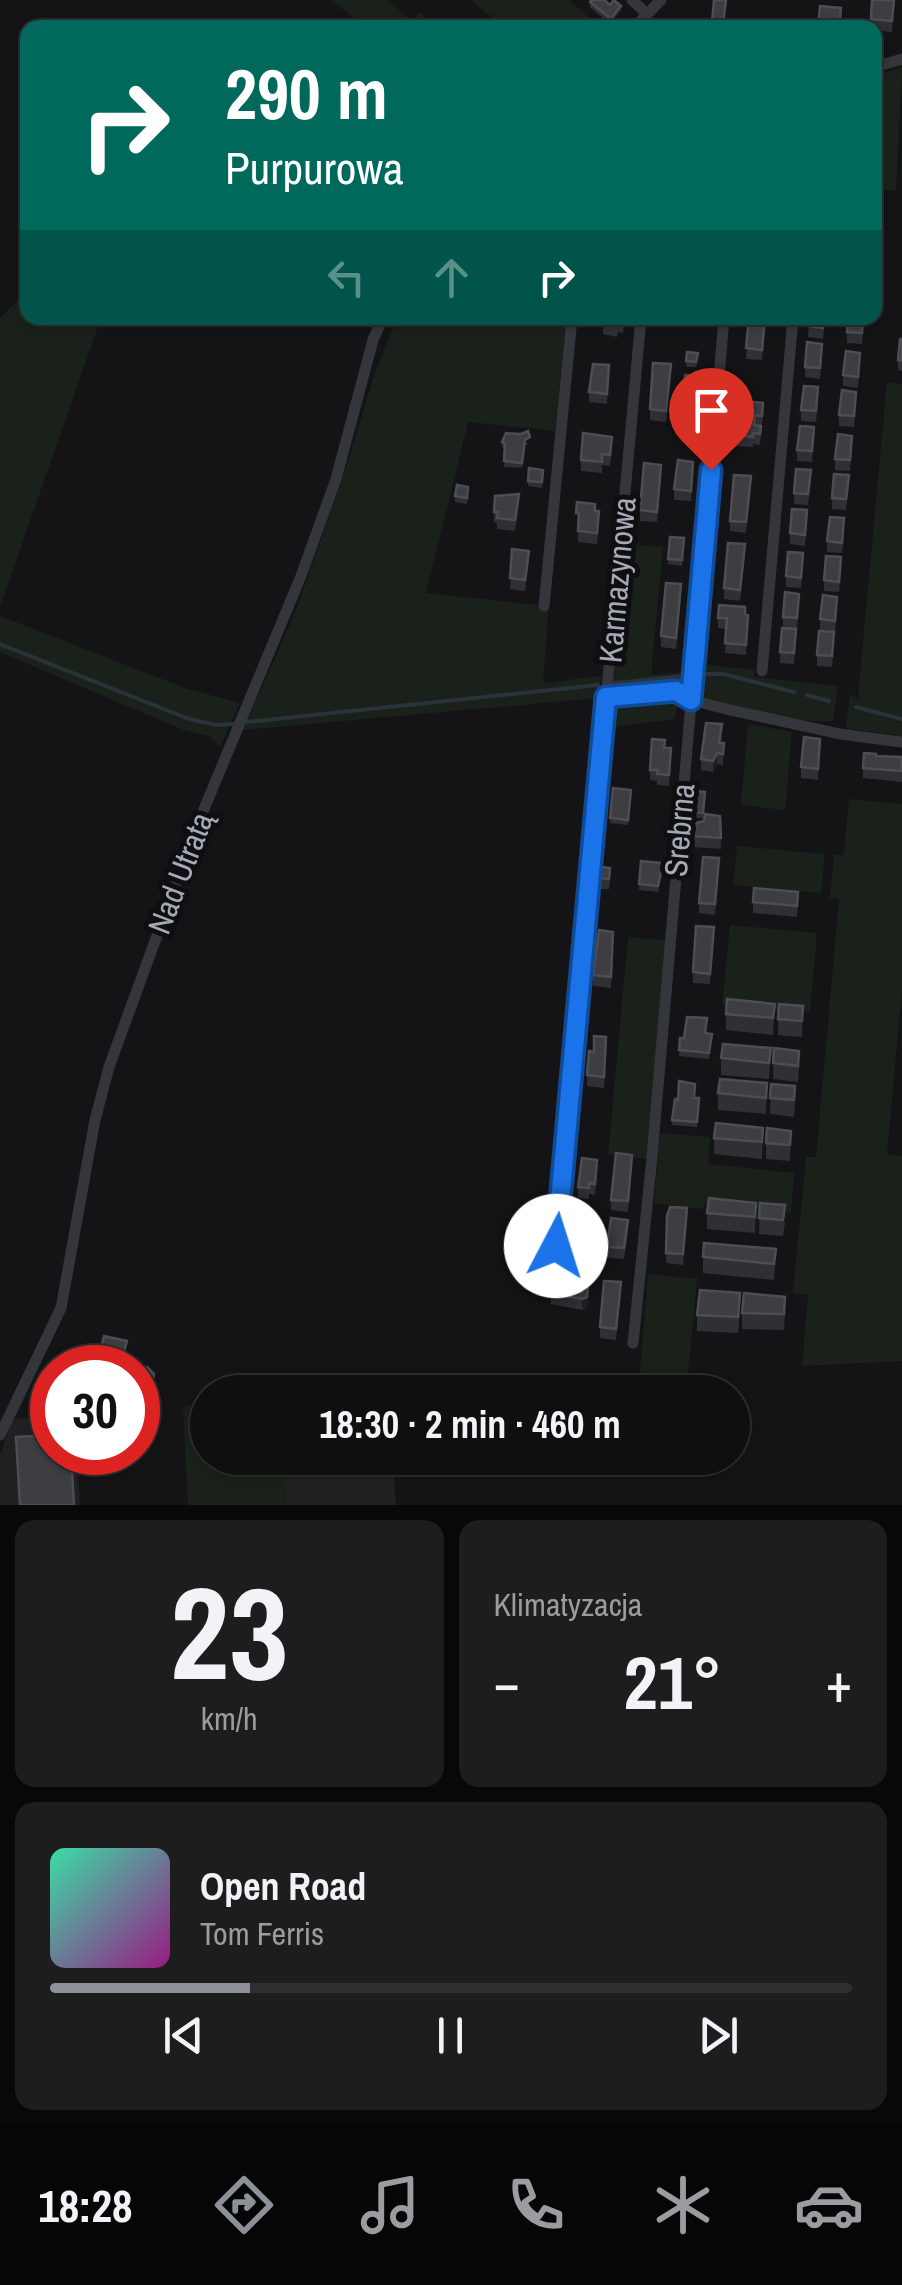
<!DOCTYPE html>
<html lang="pl">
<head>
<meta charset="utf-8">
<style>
  body { margin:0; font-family:"Archivo Narrow",sans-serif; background:#1d1d1e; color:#f1f3f6; height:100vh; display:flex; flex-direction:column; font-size:38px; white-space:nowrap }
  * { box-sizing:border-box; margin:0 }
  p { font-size:32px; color:#9b9c9f }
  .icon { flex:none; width:55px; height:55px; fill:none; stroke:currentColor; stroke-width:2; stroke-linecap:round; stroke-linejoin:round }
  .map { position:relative; height:1505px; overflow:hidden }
  .side { display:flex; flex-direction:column; gap:15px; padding:15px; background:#080809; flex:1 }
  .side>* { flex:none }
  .banner { position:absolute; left:20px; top:20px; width:862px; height:305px; border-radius:20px; box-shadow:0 2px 8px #0004,0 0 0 2px #2f2f30; background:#00695c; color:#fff; overflow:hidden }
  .speed { position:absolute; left:30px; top:1345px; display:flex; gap:20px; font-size:50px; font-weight:700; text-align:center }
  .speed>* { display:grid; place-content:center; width:130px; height:130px; border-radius:50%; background:#0f0f10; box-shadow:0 2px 8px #0004,0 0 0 2px #2f2f30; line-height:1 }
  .speed .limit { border:15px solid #d22; background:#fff; color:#111 }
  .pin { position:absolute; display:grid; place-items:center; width:85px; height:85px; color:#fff; margin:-102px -42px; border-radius:50% 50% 50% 0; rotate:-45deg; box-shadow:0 0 10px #0007 }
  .pin .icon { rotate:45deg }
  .me { position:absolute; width:110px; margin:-55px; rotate:5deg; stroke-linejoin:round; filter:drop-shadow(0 0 8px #0008) }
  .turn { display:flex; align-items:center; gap:35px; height:210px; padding:0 40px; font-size:45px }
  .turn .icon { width:130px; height:130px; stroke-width:2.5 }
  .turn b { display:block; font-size:70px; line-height:85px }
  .lanes { display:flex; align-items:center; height:95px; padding:0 40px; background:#0003; justify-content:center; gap:50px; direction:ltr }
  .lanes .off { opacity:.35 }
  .big { font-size:75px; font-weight:700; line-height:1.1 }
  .side .card { flex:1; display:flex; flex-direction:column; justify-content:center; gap:15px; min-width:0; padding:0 35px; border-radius:20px; background:#1d1d1e }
  .side .dial { align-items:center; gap:0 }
  .dial b { font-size:130px; line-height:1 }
  .song { display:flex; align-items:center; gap:30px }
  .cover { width:120px; height:120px; border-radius:15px; background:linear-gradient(135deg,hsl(160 70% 55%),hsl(310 70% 35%)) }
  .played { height:10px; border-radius:5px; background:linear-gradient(90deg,#8c9099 25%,#2f2f30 25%) }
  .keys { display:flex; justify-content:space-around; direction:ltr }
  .heat { display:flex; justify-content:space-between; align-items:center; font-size:55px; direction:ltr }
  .side .tiles { flex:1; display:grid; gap:15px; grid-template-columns:1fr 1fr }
  .card:last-child { grid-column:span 2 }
  .trip { position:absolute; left:190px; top:1375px; width:560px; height:100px; border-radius:50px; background:#0f0f10; box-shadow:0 2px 8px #0004,0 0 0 2px #2f2f30; font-weight:700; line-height:100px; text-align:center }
  .menu { display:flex; height:160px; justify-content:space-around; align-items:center; background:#060606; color:#9b9c9f }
  .menu .icon { width:70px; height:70px }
  .menu .on { color:#8c9099 }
  .menu b { font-size:45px; color:#f1f3f6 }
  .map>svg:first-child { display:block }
</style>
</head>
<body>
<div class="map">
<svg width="902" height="1505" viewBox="0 0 902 1505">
  <rect width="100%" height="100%" fill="#141416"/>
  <!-- built -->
  <path fill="#202023" d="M52 1416V1452L77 1453 80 1505H0V1454L13 1419Z
    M283 1458H393L396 1505H286Z"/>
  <!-- green -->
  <path fill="#1a211b" d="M332 0H387L412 21 419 12 438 27H365Z
    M471 0H569L601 27H503Z
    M902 67 896 191 875 189V76Z
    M27 292 28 318H101L0 607V318Z
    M397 318H566L555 431 468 422 426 593 549 606 543 683 601 676 599 698 243 730 297 608 345 471 375 373Z
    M887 382 902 384V736L846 728 850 694 860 700 858 696Z
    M626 544 663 547 651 675 686 672 685 681 678 688 646 687 617 692 613 688Z
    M0 616 185 688 240 703 220 747 211 737 181 729 0 652Z
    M702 664 754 670V677L838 686 833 721C804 723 719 709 696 693Z
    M672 698 678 700 675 719 619 726 609 734 610 710 614 705Z
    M748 724 792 732 785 810 741 805Z
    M849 799 902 804V989L887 1154 902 1156V1361L802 1366 808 1295 793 1293 806 1157H816L839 900 830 898 834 855H844Z
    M737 846 825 854 821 893 733 885Z
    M730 925 817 933 810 1012 722 1005Z
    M628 937 666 940 647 1159 608 1155Z
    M660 1133 710 1137 708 1164 794 1173 791 1213 704 1203 703 1209 654 1203Z
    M648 1274 697 1279 688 1373 644 1375 640 1372Z
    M207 1404 208 1458H283L286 1505H188L183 1406Z"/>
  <!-- water -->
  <path fill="#2a323a" d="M290 1458H370L371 1462 291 1468Z"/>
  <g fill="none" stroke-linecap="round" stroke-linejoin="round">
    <!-- stream -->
    <path stroke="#2a323a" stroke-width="4" d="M0 644 189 719 216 725 233 724
      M699 674H723L794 692
      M615 683 684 676
      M807 695 829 701
      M856 707 902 719
      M246 722 598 685"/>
    <!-- street -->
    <path stroke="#35363b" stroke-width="11" d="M632 0 647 14
      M634 28 661 0
      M875 67 902 59
      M544 606 572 318
      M762 671 793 318
      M606 697 677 691 691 700 730 710 840 734 902 742
      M565 1257 556 1246 641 318
      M633 1343 652 1157 724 318
      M0 1435 61 1308 95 1120 109 1067 197 826 301 576 336 479 373 340 383 318"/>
  </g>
  <!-- wall -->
  <path fill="#303034" d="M608 0 606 2 621 11 611 25 590 7V2Z
    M726 0 723 28H712V22Z
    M894 0 892 32 875 30V28H871V19Z
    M595 318H625L623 333 618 332 617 337 603 334V322L595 321Z
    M749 318H766L762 360 746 359Z
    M809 318H825L823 339 808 337Z
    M864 318 862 344 847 343V332Z
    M902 339V371L898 370V360Z
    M687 352 698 359 696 367H686Z
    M822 355 820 379 805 377V367Z
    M860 363 858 388 843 386V375Z
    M609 365 607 404 589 402V392Z
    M671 375 666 422 650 420V409Z
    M685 375 700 376 698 403 683 401Z
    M818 398 816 422 801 421V410Z
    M743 401 763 413 760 445 753 444V447L734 446V435L743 422Z
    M856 402 854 427 839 426V415Z
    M814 438 812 462 797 461V450Z
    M502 442 530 443 525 445 522 468 504 467 505 449 502 447Z
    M612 447 610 466 602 465V473L581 471V460Z
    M852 447 850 471 835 470V459Z
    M543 470 542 488 528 486V481Z
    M693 473 691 501 674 500V489Z
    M661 476 657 522 640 521V510Z
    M811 481 808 505 794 504V493Z
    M849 486 846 510 832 509V498Z
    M751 487 746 533 730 531V521Z
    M468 492 467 504 455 502V496Z
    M577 502 595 511 599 522 597 544 578 542Z
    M519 505 515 531 497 529V523L494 522V512Z
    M807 521 805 546 790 544V533Z
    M844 529 842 553 827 552V541Z
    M670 537 684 538 682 566 668 564Z
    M512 549 529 561 525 591 510 589Z
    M745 555 740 601 724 599V588Z
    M803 564 801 588 786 587V576Z
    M841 568 839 592 824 591V580Z
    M681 595 676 649 661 647V636Z
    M799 604 797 629 783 627V617Z
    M837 607 835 632 820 630V619Z
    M745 614 748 626 746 655 725 653 726 629 718 628V618Z
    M796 640 794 664 780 663V652Z
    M834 643 832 667 817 666V655Z
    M722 735 721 743H724L723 765 717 764 713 772 701 770V759Z
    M820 739 818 780 801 778V767Z
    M665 748 671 759 669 786 657 785V781L650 780V770Z
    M876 756 902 757V782L863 778V768Z
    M613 788 631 790 628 825 610 823Z
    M694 791 705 792 703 818H692Z
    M720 816 721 849 694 847V836L704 821Z
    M641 861 663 868 658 892 639 890Z
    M601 867 610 879 609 889H600Z
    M719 869 715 915 699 913V903Z
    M753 902 798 903 797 917 753 913Z
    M613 932 611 988 593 986V975Z
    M714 938 710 984 693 983V972Z
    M775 1004 773 1035 726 1030V1014Z
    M803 1006 802 1037 778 1035V1019Z
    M706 1033 712 1034 709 1059 679 1056 680 1038Z
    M606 1037 604 1088 587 1086V1075L594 1052Z
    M771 1048 769 1079 721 1075V1058Z
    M774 1048 799 1067 798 1082 773 1079Z
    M767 1083 766 1114 718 1110V1093Z
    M771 1084 795 1102 794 1117 770 1114Z
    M694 1098H699L697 1127 672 1125V1120Z
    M763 1128 762 1159 714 1154V1138Z
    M791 1131 790 1161 766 1159V1143Z
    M632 1165 628 1212 611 1210V1200Z
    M597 1170 595 1195 589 1194V1199L578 1198V1187Z
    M756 1203 755 1233 707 1229V1213Z
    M760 1203 785 1222 783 1236 759 1234Z
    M667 1216 687 1219 683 1265 666 1263Z
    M628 1231 624 1259 607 1258V1247Z
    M776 1249 774 1280 703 1273V1257Z
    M570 1281 585 1287 588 1298 587 1308 582 1310 551 1304V1294Z
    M621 1293 616 1340 600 1338V1327Z
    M740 1310 738 1333 697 1331V1315Z
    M742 1313H785L784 1330 742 1329Z
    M154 1380 150 1398 146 1402 139 1400 138 1397V1383Z"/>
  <!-- shaded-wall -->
  <path fill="#1f1f22" d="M621 6V11L611 25V19Z
    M717 753V764L713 772V761Z
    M588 1287 587 1308 582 1310V1299Z
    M127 1341V1352L122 1368H119Z"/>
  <!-- building -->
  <path fill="#3d3d42" stroke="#4d4e54" stroke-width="2.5" d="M591 0H604L610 5 614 0 621 6 611 19 590 2Z
    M714 0H726L723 24 712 22Z
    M872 0H894L892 21 871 19Z
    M820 6 841 8 839 28H818Z
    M603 318H624L623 322H618L617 326 603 323Z
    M749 318H765L762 350 746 348Z
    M809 318H824L823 328 808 326Z
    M848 318H863L862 333 847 332Z
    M900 339H902V360H898Z
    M807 342 822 344 820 368 805 367Z
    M846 351 860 353 858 377 843 375Z
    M687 352 698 353 696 362 686 361Z
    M653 363 671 364 666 411 650 409Z
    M593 364 609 365 607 394 589 392Z
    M685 375 700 376 698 397 683 396Z
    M804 386 818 387 816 411 801 410Z
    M842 390 856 392 854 416 839 415Z
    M743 401 763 403 762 416 755 415 754 425 761 426 760 434 753 433V437L734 435 735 421 744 422Z
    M800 426 814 427 812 451 797 450Z
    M528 431 530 437 525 440 522 463 504 461 505 444 502 442 506 433 521 434Z
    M583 433 612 437 610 455 602 454V462L581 460Z
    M838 434 852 436 850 460 835 459Z
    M678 460 693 462 691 491 674 489Z
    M644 463 661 465 657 512 640 510Z
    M529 468 543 470 542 482 528 481Z
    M796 469 811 470 808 494 794 493Z
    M834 474 849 475 846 499 832 498Z
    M734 475 751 476 746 522 730 521Z
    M457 485 468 487 467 498 455 496Z
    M519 494 515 520 497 518 498 512H494L495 496Z
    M577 502 595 504V511H599L597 533 578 531 579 513H576Z
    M792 509 807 510 805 535 790 533Z
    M830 517 844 518 842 543 827 541Z
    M670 537 684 538 682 560 668 559Z
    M728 543 745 544 740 590 724 588Z
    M512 549 529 551 525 580 510 578Z
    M788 552 803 553 801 578 786 576Z
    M826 556 841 557 839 582 824 580Z
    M666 583 681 584 676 638 661 636Z
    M785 592 799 594 797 618 783 617Z
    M823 595 837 597 835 621 820 619Z
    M719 605 745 607V614L748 615 746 645 725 643 727 618H718Z
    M782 628 796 629 794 653 780 652Z
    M819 631 834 632 832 656 817 655Z
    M706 723 722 724 719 743H724L723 754 717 753 713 761 701 759Z
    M804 737 820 739 818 769 801 767Z
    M652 739 665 740 664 748H671L669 775 657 774 658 770H650Z
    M864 753 876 754V756L902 757V771L863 768Z
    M613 788 631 790 628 820 610 818Z
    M694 791 705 792 703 813 692 812Z
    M705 814 720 816 721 838 694 836 696 823 704 821Z
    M703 857 719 858 715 904 699 903Z
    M641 861 663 863 658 886 639 884Z
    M601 867 610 868 609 879 600 878Z
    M754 888 798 892 797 906 753 902Z
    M696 926 714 927 710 974 693 972Z
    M599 930 613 932 611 977 593 975Z
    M727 999 775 1004 773 1018 726 1014Z
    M779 1004 803 1006 802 1021 778 1019Z
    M687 1017 707 1018 705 1033 712 1034 709 1053 679 1050 680 1038H684Z
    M594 1036 606 1037 604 1077 587 1075 589 1051 594 1052Z
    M723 1044 771 1048 769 1063 721 1058Z
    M774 1048 799 1051 798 1066 773 1063Z
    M720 1079 767 1083 766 1098 718 1093Z
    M679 1081 695 1084 694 1098H699L697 1122 672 1120 675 1099 678 1100Z
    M771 1084 795 1086 794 1100 770 1098Z
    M716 1123 763 1128 762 1142 714 1138Z
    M767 1128 791 1131 790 1145 766 1143Z
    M616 1153 632 1155 628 1201 611 1200Z
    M582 1158 597 1160 595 1184 589 1183V1188L578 1187Z
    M709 1198 756 1203 755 1217 707 1213Z
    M760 1203 785 1205 783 1220 759 1218Z
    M670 1207 687 1208 683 1254 666 1253 667 1216Z
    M611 1218 628 1220 624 1248 607 1247Z
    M704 1243 776 1249 774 1264 703 1257Z
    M570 1267 585 1269 584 1287H588L587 1297 582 1299 551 1294 552 1281H570Z
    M604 1281 621 1282 616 1329 600 1327Z
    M700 1290 740 1293 738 1317 697 1315Z
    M744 1293 785 1297 784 1314 742 1313Z
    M104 1336 127 1341 119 1368H101L104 1353 100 1352Z
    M147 1367 154 1374 150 1393 146 1396 139 1395 138 1383 140 1371Z
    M52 1435V1452H71L74 1505H20L16 1437Z"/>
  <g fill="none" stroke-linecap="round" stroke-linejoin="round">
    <!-- route casing -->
    <g stroke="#114b97" stroke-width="25">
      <path id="route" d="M556 1246 606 697 676 691 691 700 711 470"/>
    </g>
    <!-- route -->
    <use href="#route" stroke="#1a73e8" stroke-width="18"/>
  </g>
  <g text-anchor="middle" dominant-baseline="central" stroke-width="10" stroke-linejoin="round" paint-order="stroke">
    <!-- street labels -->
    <g font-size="32" fill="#a6aab6" stroke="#0f0f11">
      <text transform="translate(617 580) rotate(-85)">Karmazynowa</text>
      <text transform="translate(679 830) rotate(-85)">Srebrna</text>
      <text transform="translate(180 873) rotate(-69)">Nad Utratą</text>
    </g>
  </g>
</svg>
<div class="speed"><div class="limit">30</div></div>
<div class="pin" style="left:711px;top:470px;background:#d93025"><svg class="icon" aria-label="arrive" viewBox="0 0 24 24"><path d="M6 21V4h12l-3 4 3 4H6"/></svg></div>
<svg class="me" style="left:556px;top:1246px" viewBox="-20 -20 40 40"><circle r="19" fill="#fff"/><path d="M0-13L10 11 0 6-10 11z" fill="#1a73e8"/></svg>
<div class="trip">18:30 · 2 min · 460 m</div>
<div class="banner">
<div class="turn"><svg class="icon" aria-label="right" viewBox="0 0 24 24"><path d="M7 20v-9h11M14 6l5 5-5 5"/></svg><div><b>290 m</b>Purpurowa</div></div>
<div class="lanes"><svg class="icon off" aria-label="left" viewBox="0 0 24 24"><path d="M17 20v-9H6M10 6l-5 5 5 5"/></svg><svg class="icon off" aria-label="ahead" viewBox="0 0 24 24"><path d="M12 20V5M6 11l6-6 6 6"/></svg><svg class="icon" aria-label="right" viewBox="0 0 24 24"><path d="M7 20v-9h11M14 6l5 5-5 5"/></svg></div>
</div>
</div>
<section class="side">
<div class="tiles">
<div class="card dial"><b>23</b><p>km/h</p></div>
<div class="card"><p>Klimatyzacja</p>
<div class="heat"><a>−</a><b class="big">21°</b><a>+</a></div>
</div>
<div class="card">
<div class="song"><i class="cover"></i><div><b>Open Road</b><p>Tom Ferris</p></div></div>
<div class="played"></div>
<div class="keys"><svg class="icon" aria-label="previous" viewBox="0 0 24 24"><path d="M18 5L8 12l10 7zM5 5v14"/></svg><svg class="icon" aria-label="pause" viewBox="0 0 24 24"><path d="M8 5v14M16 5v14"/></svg><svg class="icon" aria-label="next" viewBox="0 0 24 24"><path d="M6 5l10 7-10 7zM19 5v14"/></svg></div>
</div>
</div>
</section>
<nav class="menu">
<b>18:28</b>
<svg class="icon on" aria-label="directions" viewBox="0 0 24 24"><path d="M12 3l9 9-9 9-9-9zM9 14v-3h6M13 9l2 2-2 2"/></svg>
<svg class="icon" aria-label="music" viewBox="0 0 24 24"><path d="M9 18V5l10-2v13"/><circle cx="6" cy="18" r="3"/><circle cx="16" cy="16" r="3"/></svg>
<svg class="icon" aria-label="phone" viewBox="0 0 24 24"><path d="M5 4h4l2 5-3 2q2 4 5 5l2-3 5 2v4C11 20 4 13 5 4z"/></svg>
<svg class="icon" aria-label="climate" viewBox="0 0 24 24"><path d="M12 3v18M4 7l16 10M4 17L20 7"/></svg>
<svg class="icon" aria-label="car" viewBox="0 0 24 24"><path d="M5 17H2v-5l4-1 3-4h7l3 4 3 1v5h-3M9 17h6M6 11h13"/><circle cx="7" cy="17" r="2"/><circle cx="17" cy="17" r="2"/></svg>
</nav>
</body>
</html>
